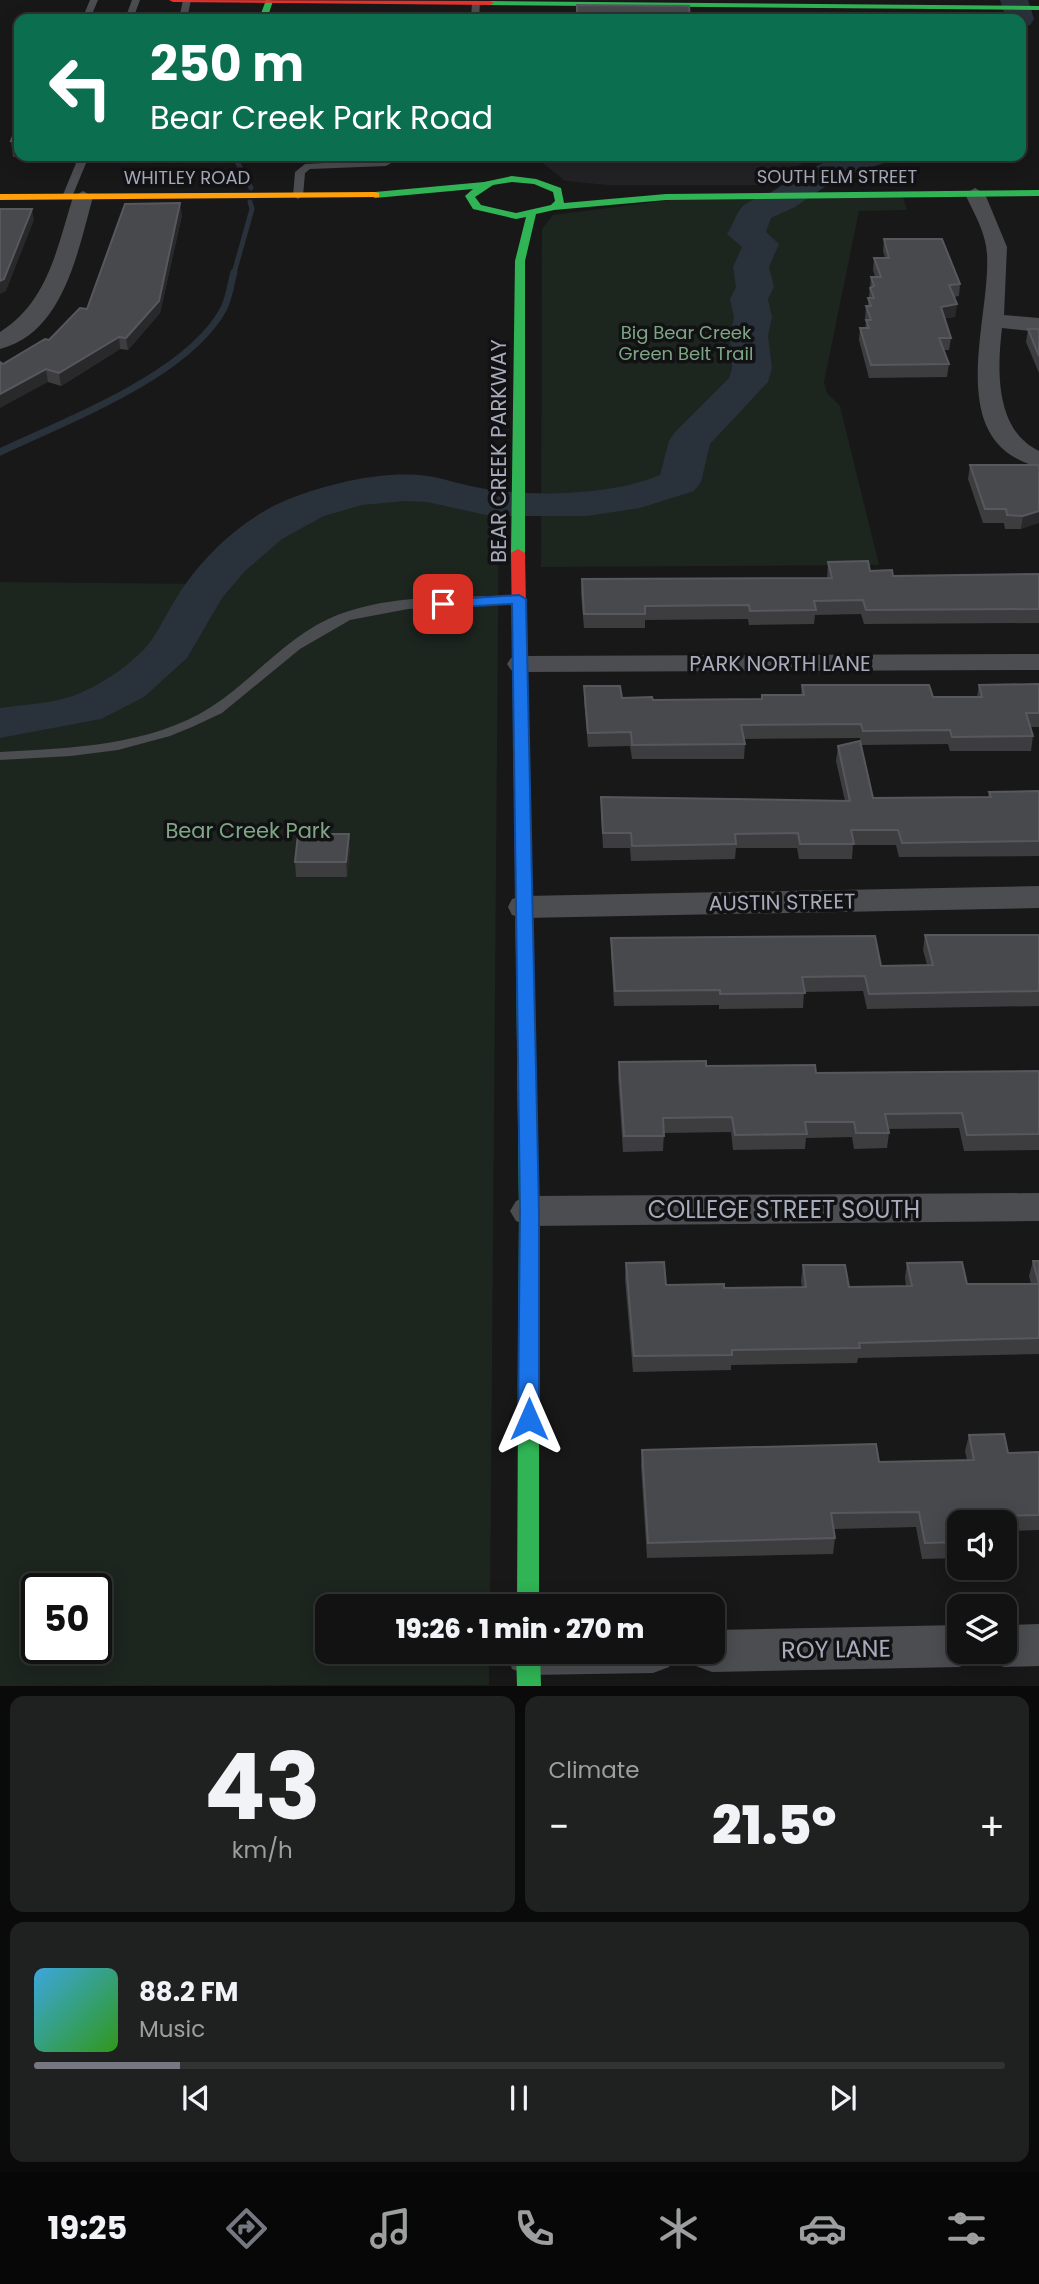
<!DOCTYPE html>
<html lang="en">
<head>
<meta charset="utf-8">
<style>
  body { margin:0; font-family:Poppins,sans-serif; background:#1f2020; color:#f1f3f6; height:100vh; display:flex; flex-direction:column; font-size:26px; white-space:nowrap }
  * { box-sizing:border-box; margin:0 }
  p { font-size:23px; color:#9c9e9f }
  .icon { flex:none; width:38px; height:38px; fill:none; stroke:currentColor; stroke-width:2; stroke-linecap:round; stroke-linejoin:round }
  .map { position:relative; height:1686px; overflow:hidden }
  .drawer { display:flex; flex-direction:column; gap:10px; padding:10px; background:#0a0a0a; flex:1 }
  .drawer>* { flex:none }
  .top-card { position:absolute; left:14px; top:14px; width:1012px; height:147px; border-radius:14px; box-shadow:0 4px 18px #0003,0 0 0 2px #313232; background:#0b6e4f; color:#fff; overflow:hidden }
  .buttons { position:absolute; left:947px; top:1510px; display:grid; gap:14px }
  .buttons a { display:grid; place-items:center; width:70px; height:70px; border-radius:14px; background:#121212; box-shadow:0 4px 18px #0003,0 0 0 2px #313232; font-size:35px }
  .speed { position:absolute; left:21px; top:1573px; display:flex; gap:14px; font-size:35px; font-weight:700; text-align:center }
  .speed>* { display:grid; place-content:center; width:91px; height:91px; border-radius:50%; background:#121212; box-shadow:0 4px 18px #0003,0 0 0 2px #313232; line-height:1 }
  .speed .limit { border:4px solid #111; border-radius:10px; background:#fff; color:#111 }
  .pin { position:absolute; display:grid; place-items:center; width:60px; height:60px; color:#fff; margin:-30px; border-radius:14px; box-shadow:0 4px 10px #0006 }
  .me { position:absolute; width:77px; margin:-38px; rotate:0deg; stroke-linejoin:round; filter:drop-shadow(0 0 5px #0008) }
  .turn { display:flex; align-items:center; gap:24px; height:147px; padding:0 21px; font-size:32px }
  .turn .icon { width:91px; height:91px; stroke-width:2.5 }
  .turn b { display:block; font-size:49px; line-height:60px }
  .big { font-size:52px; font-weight:800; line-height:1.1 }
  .drawer .widget { flex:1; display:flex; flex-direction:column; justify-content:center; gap:10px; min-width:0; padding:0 24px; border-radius:14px; background:#1f2020 }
  .drawer .dial { align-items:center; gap:0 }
  .dial b { font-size:91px; line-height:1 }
  .song { display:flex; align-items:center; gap:21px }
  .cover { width:84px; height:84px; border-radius:10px; background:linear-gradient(135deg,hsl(200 70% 55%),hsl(110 70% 35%)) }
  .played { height:7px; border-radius:4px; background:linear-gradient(90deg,#757881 15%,#313232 15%) }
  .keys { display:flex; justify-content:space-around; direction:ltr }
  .heat { display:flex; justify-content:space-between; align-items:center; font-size:38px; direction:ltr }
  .drawer .tiles { flex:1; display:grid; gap:10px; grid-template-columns:1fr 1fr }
  .widget:last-child { grid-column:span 2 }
  .trip { position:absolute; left:315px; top:1594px; width:410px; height:70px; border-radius:14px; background:#121212; box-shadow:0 4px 18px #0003,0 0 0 2px #313232; font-weight:800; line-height:70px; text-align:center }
  .menu { display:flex; height:112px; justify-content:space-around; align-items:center; background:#070707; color:#9c9e9f }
  .menu .icon { width:49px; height:49px }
  .menu .current { color:#757881 }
  .menu b { font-size:32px; color:#f1f3f6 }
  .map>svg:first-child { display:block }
</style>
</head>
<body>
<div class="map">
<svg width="1039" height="1686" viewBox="0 0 1039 1686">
  <rect width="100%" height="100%" fill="#181818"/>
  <!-- built -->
  <path fill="#222124" d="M294 14 713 19H291Z
    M534 156H813L770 185H608L565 181Z"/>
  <!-- green -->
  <path fill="#1d251f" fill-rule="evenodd" d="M903 197 907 210 859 211 824 382 827 393 840 406 879 565 541 567 542 229 553 215 678 199Z
    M415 488 499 506 490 1606H327V1652H489V1685L0 1686V582L208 584C274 516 320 492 415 488ZM37 1589H96V1648H37Z"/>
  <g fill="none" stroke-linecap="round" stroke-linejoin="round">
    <!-- stream-far1 -->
    <path stroke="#29313b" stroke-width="5" d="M234 156 251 188
      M234 273 252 209 250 202"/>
    <!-- stream -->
    <path stroke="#29313b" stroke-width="7" d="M0 452C67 420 189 375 224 308 229 298 231 283 234 272"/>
    <!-- river -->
    <path fill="#29313b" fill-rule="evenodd" d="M1000 0H1028L1034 19 1030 25 1020 28V19H1006Z
      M841 156H888L884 163 835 180 795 207 771 218 766 232 779 244 769 267 774 287 768 299 772 317 768 336 772 368 768 382 710 444 701 482 694 491 640 508 587 516H491L427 502 405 501 362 505 324 516 282 539 245 571 222 598 187 658 144 697 101 719 0 738V708C26 704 54 704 78 694 104 683 134 663 151 641 164 622 173 600 187 582 213 546 251 513 294 497 332 483 378 472 419 475 442 477 464 486 486 489 536 497 614 495 660 475L669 441 675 432 729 378 732 368 730 336 734 317 730 299 736 287 733 267 742 247 727 234C733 226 736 212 743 206 751 199 764 197 773 191 796 177 815 165 841 156Z"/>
    <!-- lane -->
    <path fill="#4b4d51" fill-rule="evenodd" d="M90 0H98L90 19H82Z
      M132 0H140L133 19H125Z
      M183 0H191L187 19H179Z
      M476 1 480 3 479 19H471L472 3Z
      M79 156H89L72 197 63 199 62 197Z
      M392 156H403L386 166 310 169 305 173 303 196 298 199 293 196 295 172 305 164 384 160Z
      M519 595 524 596 526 599 524 602 408 609 350 620 300 649 222 713 192 727 170 736 118 750 71 756 0 760V752C70 748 150 746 211 707 256 678 289 633 340 614 396 593 460 598 519 595Z"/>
    <!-- street -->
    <path fill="#4b4d51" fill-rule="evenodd" d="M975 188 985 194 1007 247 1004 315 1039 318V332L1002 328C997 370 995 430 1039 451V467C941 443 991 321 987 254 986 233 974 213 965 194Z
      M83 191 93 197C78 250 64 333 0 349V332C48 302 57 248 73 197Z
      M1039 654V670L521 672 511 670 507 664 511 658 521 656Z
      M1039 886V908L524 918 512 915 508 907 512 899 524 896Z
      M1039 1193V1221L529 1226 516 1221 510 1211 516 1201 529 1196Z
      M1039 1624V1666L1004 1667 988 1661 984 1652H1004V1625Z
      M959 1625V1652H979L975 1661 959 1667 712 1672 696 1666 689 1652H712V1630Z
      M506 1652H676L669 1667 653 1673 528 1675 512 1669Z"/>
    <!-- fast -->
    <path fill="#30b455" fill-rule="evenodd" d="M266 0 273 1 267 19H259Z
      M490 1 1039 6V10L487 5 486 3Z
      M512 176 536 179 561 188 564 203 666 194 1039 190V196L666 200 554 210 536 214 525 261V553L518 557 511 553 515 261 526 217 516 219 473 209 465 196 473 189 375 198 370 195 375 192 484 182ZM512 182 534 184 553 192 555 201 551 205 516 213 481 205 475 197 493 185Z
      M523 867 531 872 539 1211V1606H517L519 1211 515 872Z
      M516 1652H540L541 1686H517Z"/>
    <!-- slow -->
    <path fill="#ff9f0a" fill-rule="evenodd" d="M375 192 379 193V197L0 200V194Z"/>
    <!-- jam -->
    <path fill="#e5322d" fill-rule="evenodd" d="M169 0 490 1 494 3 490 5 173 2Z
      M518 549 525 553 531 872 523 877 515 872 511 553Z"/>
  </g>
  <!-- wall -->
  <path fill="#3d3d40" d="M19 121V156H59V157H13L11 141Z
    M182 215 160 313 128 350 120 349 61 386 48 382 3 364 49 340 87 309Z
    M884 239 960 284 959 296 954 297 957 304 955 317 945 318 951 338 949 350H944L949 364 947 377 869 378 859 340 860 328H865L866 322 865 318 866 306H868L871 277H875L873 270 874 258H885L883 251Z
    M1028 329H1039V373L1026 342Z
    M970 465H1039L1021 529H1005L1004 523H983L968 479Z
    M828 562 893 576 1039 574V623L864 624 861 614 815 615 814 624 749 625 748 619 645 620V628H584L581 593 582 579 827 578Z
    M1039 684V727H1030L1033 736 1031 751H950L948 744 861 745 860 738 744 739 745 744 744 759H632L630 746 588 747 584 701V686L622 698 653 700 761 699 762 695H801L802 685 933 697H977L979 685Z
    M838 746 873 798 988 797 989 792 1039 791V856L899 857 896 845H853L852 859H799L797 848H736L735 859 631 861 630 848H603L601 811V797L845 801 836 761Z
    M350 848 347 877H296L295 862Z
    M925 935H1039V1006L867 1009 863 991 804 992 803 1008 719 1009V1005L614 1006 611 953V938L881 966 927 965 923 950Z
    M619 1062 816 1073 1039 1071V1150L964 1151 959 1128 888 1129 889 1133 887 1148 854 1149 852 1137 806 1138 805 1149 733 1150 731 1132 664 1133 663 1151 623 1152 618 1077Z
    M1033 1261H1039V1354L858 1358 857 1363 731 1365V1370L633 1372 625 1279 626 1263 666 1285 724 1288 802 1287 801 1281 803 1265 849 1287 906 1286 905 1278 907 1263 967 1284H1031L1029 1276Z
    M969 1435 1008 1453 1039 1452V1530L1004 1531V1522H959V1558L922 1559 916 1527 834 1529 835 1538 833 1554 647 1558 641 1466 642 1450 879 1462 967 1460 965 1451Z"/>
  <!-- shaded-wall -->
  <path fill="#29292b" d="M180 203 182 215 160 313 128 350 126 338Z
    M32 209 34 220 6 291 0 294V281Z
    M957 304 955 317 940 319 941 307Z
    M119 337 120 349 61 386 59 373Z
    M46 369 48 382 0 408V394Z
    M1039 511V523L1021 529 1023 516Z
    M349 834 350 848 347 877 346 862Z"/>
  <!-- building -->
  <path fill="#48494d" stroke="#57585e" stroke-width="2" d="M577 5 689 6 690 19H577Z
    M163 15H220L214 19H162Z
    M19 121V141H11Z
    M180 203 159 301 126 338 119 337 59 373 46 369 0 394V362L3 364 45 339 49 340 80 308 87 309 125 204Z
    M0 209H32L4 279 0 281Z
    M884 239H942L960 284 949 285 957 304 941 307 951 338H939L949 364 871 365 860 328H869L866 320H871L866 306H871L868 298H874L870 288 874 286 871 277H881L874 258H889Z
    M1028 329H1039V356Z
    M970 465H1039V511L1023 516 1007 515 1006 509H985Z
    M868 561 870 571 892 570 893 576 1039 574V609L866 610 863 600 814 601 816 610 750 611 749 605 645 606V614H584L582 579 832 578 828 562Z
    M1039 684V713H1026L1033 736 952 737 950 730 863 731 861 724 741 725 745 744 632 745 631 732 588 733 584 686H620L622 698 652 697 653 700 762 699V695H804L802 685H929L933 697H982L979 685Z
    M860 741 873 798 991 797 989 792 1039 791V841L902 843 898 830H851L854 844H800L798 833 735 834 736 844 632 846 631 833H603L601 797 850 801 838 746Z
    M298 834H349L346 862H295Z
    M925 935H1039V991L869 994 865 976 802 977 805 993 720 994V990L615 991 611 938 875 936 881 966 933 965Z
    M706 1061V1066L815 1065 816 1073 1039 1071V1134L967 1135 962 1113 885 1114 889 1133H856L854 1122H805L807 1134 735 1135 732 1117 663 1118 664 1136H624L619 1062Z
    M1033 1261H1039V1338L859 1343 860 1348 732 1350V1355L634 1356 626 1263 664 1262 666 1285 724 1284V1288L806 1287 803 1265H845L849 1287 912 1286 907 1263 962 1262 967 1284H1039Z
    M1004 1434 1008 1453 1039 1452V1515L991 1516 993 1522H959V1542L925 1543 919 1512 831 1513 835 1538 648 1543 642 1450 876 1444 879 1462 974 1460 969 1435Z"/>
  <!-- route -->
  <path fill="#1a73e8" stroke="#114b97" stroke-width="2" d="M519 595 526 599 539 1211V1419L536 1425 529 1427 521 1425 518 1419 520 1211 512 604 443 608 436 604 443 600Z"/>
  <g text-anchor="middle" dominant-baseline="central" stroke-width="7" stroke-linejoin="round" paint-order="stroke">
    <!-- far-street labels -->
    <g font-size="18" fill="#a7abba" stroke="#121214">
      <text x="837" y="176">SOUTH ELM STREET</text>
      <text x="187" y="177">WHITLEY ROAD</text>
    </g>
    <!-- far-park labels -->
    <g font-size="18" fill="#7da784" stroke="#121214">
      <text x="686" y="332">Big Bear Creek<tspan x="686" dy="21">Green Belt Trail</tspan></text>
    </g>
    <!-- street labels -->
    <g font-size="21" fill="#a7abba" stroke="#121214">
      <text transform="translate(498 451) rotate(-90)">BEAR CREEK PARKWAY</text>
      <text x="780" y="663">PARK NORTH LANE</text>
      <text transform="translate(782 902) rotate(-1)">AUSTIN STREET</text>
    </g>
    <!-- park labels -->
    <g font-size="21" fill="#7da784" stroke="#121214">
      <text x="248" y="830">Bear Creek Park</text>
    </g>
    <!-- near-street labels -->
    <g font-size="24" fill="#a7abba" stroke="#121214">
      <text x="784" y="1209">COLLEGE STREET SOUTH</text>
      <text transform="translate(836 1649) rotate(-1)">ROY LANE</text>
    </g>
  </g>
</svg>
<div class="buttons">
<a><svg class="icon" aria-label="sound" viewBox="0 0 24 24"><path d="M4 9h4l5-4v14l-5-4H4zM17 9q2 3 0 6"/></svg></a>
<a><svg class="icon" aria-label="layers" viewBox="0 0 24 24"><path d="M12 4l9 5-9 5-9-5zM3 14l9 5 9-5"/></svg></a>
</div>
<div class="speed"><div class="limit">50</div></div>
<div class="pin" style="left:443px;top:604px;background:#d93025"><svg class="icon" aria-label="arrive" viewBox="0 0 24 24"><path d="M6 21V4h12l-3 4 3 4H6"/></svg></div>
<svg class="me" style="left:529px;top:1419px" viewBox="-20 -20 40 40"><path d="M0-17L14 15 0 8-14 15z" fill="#1a73e8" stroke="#fff" stroke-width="4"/></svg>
<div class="trip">19:26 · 1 min · 270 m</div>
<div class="top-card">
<div class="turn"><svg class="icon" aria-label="left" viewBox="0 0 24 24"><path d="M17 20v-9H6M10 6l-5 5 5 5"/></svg><div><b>250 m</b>Bear Creek Park Road</div></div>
</div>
</div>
<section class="drawer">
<div class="tiles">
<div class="widget dial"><b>43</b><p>km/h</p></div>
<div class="widget"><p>Climate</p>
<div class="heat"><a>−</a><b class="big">21.5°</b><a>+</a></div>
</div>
<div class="widget">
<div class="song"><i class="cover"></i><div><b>88.2 FM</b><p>Music</p></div></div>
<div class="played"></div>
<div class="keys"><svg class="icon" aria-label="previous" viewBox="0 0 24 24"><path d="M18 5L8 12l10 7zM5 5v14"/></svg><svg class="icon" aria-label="pause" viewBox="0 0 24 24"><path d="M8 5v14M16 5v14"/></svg><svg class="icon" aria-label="next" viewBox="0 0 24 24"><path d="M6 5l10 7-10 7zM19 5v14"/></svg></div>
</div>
</div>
</section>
<nav class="menu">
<b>19:25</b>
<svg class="icon current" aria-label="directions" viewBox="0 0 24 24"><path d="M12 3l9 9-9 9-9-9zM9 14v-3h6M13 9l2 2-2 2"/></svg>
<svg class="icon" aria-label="music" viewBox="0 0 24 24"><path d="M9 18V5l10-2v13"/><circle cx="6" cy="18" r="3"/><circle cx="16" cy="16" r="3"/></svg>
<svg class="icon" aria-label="phone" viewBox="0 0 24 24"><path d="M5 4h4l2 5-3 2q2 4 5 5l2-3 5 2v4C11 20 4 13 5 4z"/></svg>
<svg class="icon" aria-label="climate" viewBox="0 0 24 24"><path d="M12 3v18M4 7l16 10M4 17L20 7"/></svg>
<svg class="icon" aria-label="car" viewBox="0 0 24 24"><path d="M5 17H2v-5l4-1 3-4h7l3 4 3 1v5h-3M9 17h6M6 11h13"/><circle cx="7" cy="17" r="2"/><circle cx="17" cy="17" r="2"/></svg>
<svg class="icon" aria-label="filters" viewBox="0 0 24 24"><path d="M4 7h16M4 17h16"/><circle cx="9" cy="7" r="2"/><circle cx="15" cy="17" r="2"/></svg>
</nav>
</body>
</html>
